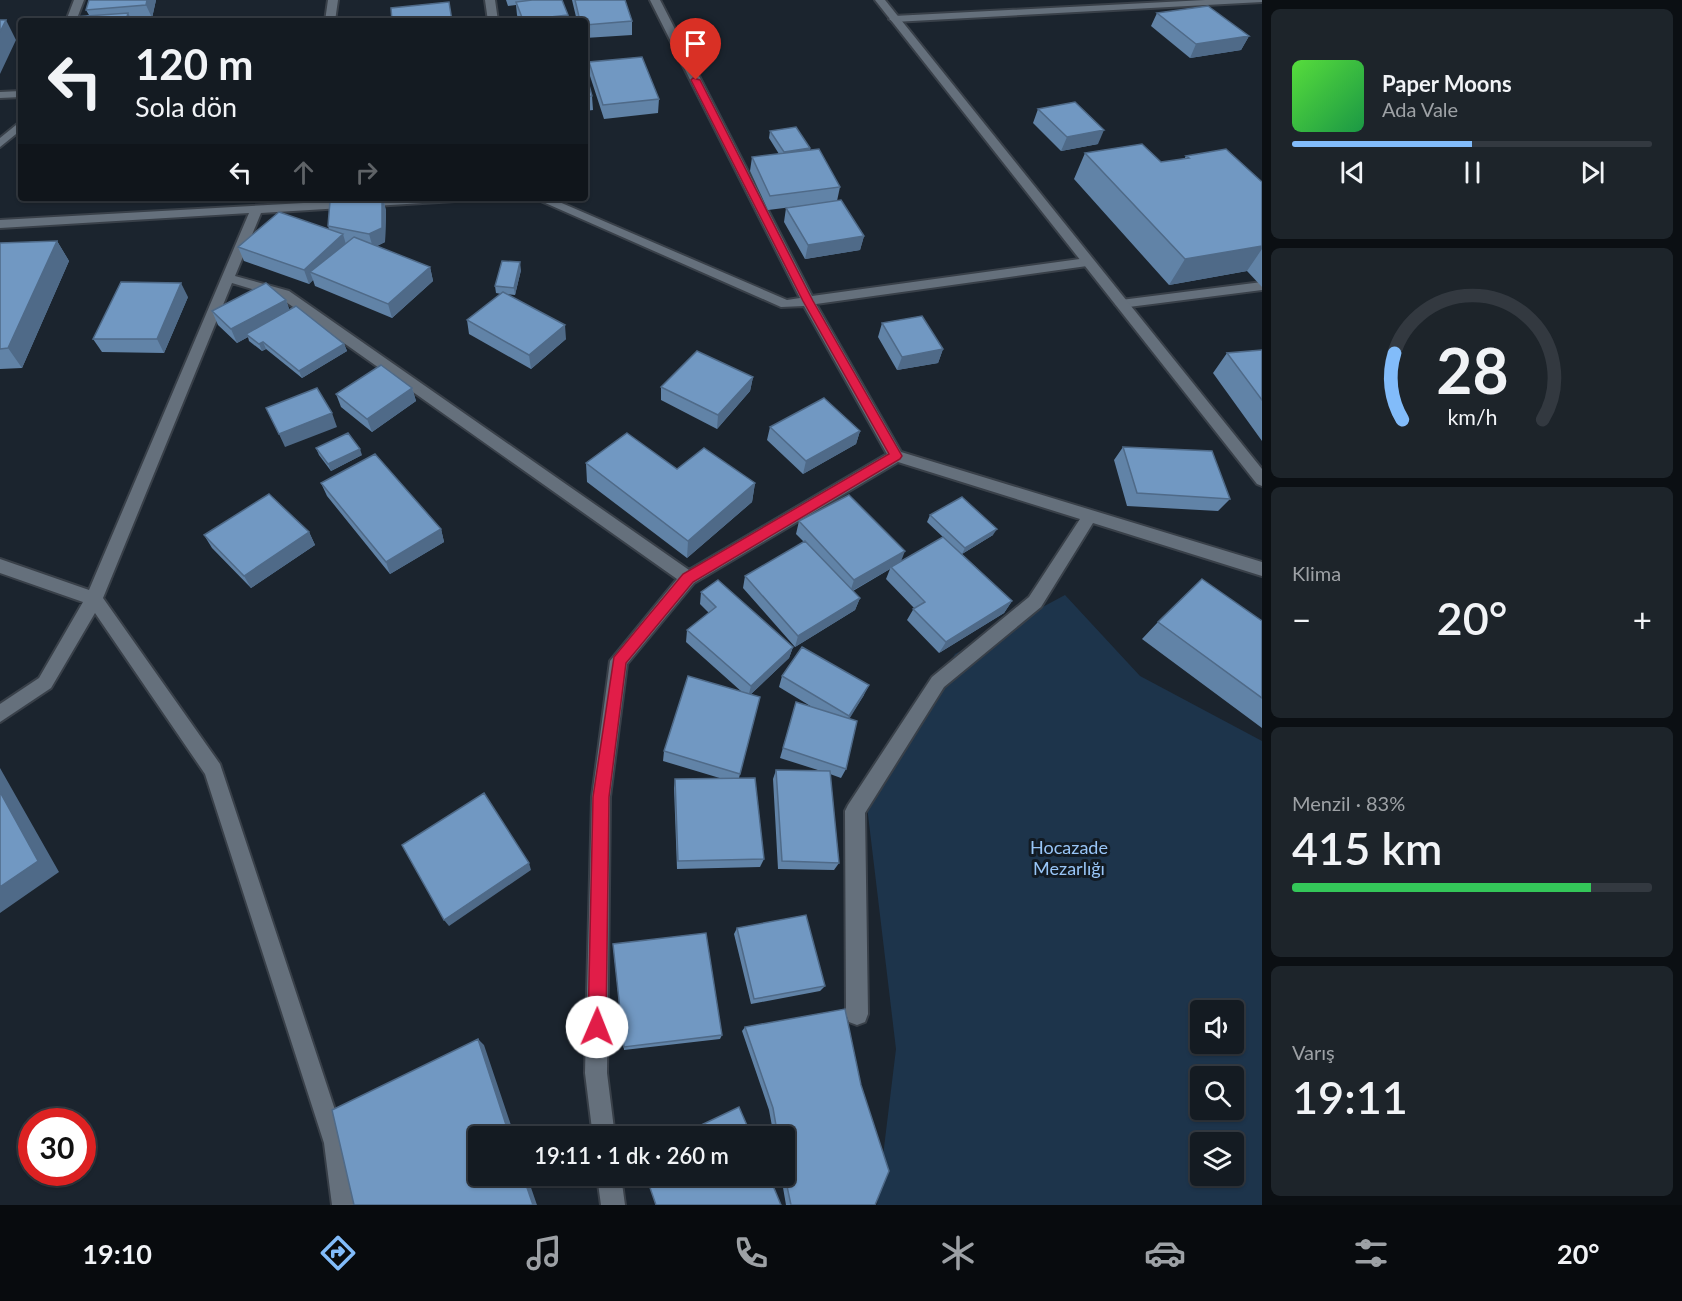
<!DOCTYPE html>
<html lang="tr">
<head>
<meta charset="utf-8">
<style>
  body { margin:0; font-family:Lato,sans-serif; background:#1d242a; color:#f1f3f6; height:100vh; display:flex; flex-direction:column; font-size:22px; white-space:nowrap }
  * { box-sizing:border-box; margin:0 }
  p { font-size:20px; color:#9da1a5 }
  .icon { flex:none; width:33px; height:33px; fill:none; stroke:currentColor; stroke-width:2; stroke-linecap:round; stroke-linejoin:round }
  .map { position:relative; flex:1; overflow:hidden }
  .drawer { display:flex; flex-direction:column; gap:9px; padding:9px; background:#0b0f13; width:420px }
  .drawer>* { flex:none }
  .guide { position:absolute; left:18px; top:18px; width:570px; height:183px; border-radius:6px; box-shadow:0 2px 4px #0004,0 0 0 2px #333940; background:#141b22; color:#f1f3f6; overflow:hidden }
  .controls { position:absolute; left:1190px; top:1000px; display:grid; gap:12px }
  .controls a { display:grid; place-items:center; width:54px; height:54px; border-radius:6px; background:#141b22; box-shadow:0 2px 4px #0004,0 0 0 2px #333940; font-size:30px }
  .speed { position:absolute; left:18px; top:1108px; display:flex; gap:12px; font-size:30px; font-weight:700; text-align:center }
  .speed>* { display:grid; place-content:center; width:78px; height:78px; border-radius:50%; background:#141b22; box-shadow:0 2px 4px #0004,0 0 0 2px #333940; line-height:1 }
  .speed .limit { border:9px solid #d22; background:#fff; color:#111 }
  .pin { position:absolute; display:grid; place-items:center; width:51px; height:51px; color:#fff; margin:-62px -26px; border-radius:50% 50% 50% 0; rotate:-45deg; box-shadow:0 0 6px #0007 }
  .pin .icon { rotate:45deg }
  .me { position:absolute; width:66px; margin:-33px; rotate:1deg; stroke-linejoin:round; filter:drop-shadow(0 0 4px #0008) }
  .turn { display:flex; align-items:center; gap:21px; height:126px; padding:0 18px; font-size:27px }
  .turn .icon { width:78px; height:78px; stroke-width:2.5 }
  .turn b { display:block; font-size:42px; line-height:51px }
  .lanes { display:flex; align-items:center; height:57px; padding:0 18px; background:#0003; justify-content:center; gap:30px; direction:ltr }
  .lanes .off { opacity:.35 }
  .big { font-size:45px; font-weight:600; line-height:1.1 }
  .drawer .tile { flex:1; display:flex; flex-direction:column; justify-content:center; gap:9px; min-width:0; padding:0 21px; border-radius:9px; background:#1d242a }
  .drawer .dial { align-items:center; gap:0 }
  .dial svg { height:156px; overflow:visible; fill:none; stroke:#333940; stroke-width:7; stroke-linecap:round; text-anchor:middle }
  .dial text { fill:#f1f3f6; stroke:none }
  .song { display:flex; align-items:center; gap:18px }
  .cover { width:72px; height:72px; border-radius:9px; background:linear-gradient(135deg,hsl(110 70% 55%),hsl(140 70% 35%)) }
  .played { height:6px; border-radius:3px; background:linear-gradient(90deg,#82bcfa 50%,#333940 50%) }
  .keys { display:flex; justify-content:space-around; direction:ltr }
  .heat { display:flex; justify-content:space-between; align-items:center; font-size:33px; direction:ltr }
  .charge { height:9px; border-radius:4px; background:linear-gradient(90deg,#34c759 83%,#333940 0) }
  .trip { position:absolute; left:468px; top:1126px; width:327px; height:60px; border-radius:6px; background:#141b22; box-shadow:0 2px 4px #0004,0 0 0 2px #333940; font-weight:600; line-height:60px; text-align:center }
  .menu { display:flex; height:96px; justify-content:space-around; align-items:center; background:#080b0e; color:#9da1a5 }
  .menu .icon { width:42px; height:42px }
  .menu .current { color:#82bcfa }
  .menu b { font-size:27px; color:#f1f3f6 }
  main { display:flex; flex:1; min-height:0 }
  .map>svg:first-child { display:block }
</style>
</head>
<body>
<main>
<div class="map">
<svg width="1262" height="1205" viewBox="0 0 1262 1205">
  <rect width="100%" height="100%" fill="#1b242e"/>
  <!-- green -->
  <path fill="#1d344b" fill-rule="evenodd" d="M1065 595 1140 676 1262 741V1205H877L896 1049 866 798 955 654ZM1200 1011H1233V1044H1200ZM1200 1077H1233V1110H1200ZM1200 1143H1233V1176H1200Z"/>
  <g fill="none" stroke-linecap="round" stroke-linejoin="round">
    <!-- minor casing -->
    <g stroke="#394049" stroke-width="4">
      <path id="minor" d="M74 0H84L76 21H66Z
        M328 0H338L335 21H325Z
        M485 0H495L498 21H488Z
        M650 0H660L812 296 1087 258 1093 262 1087 266 816 304 901 452 1262 562V576L1093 523 1041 607 944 687 865 813 868 1014 865 1022 857 1025 849 1022 846 1014 845 811 848 805 932 677 1029 597 1080 519 898 462 694 583 627 664 610 797 607 1073 615 1137H593L585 1073 592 797 610 661 677 579 279 297 232 283 103 598 220 764 346 1143 356 1205H332L324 1143 205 774 95 613 51 688 0 722V704L39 678 83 602 0 573V559L89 590 249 213 0 228V220L394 198H461L455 201 261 213 235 276 289 291 689 570 887 454 804 306 781 307 534 198H550L787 300 800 298Z
        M1205 0H1262V2L894 22 889 19 894 16Z
        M21 91V97L0 98V92Z
        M21 121V130L0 147V138Z
        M1262 282V290L1121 308 1115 304 1121 300Z
        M597 1176H621L625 1205H601Z"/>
    </g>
    <!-- tertiary casing -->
    <g stroke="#394049" stroke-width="4">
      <path id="tertiary" d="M875 0H885L1262 469V486L1257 484Z"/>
    </g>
    <!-- minor -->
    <use href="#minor" fill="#65707c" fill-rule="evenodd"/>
    <!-- tertiary -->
    <use href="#tertiary" fill="#65707c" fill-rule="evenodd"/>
  </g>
  <!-- wall -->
  <path fill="#6183a7" d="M89 0H156L152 18 131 20 132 21H71L89 15 86 10Z
    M506 0H562L569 21H519L517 15 516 5 508 6Z
    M572 0H625L632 21V35L585 38V21H577Z
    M1157 13 1249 36 1241 50 1190 58 1151 26Z
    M589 62 659 99 658 113 604 119 590 76Z
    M585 71 592 96 593 110 585 111Z
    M1038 109 1098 144 1061 151 1033 123Z
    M770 131 810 148V150L840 187 837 201 864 236 860 250 805 259 784 222 786 208 816 204 768 210 750 171 752 157 779 154 769 138Z
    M1085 153 1161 162 1184 159 1186 156 1262 182V287L1247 271 1169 285 1074 179Z
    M383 198 386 211 385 242 377 246 430 267 433 281 392 318 315 286 313 280 309 284 244 261 238 247 329 229 328 226Z
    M57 241 69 261 22 368 0 369V243Z
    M521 270 515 295 507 294 566 339 531 369 469 334 467 320 501 294 496 293 495 286Z
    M188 297 164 353 102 352 93 339Z
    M286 300 289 309 344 344 347 351 302 378 266 349 262 351 249 341 248 337 237 343 218 325 212 311Z
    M882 323 943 349 938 363 897 370 878 337Z
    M1262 350V441L1213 373 1227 353Z
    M753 377 750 391 717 429 661 400V387Z
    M412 388 416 401 372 432 341 407 336 394Z
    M770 427 860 431 856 444 803 474 767 440Z
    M1123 447 1230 499 1218 511 1127 506 1114 460Z
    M316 448 362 455 331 471 319 455Z
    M586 463 677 469 755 483 752 502 687 558 587 482Z
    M321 483 441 529 444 542 390 574 327 496Z
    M930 515 993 535 962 554 1012 601 1004 613 939 653 907 620 914 608 886 579 890 569 853 591 860 598 855 610 795 647 743 588 745 576 804 542 796 534 799 521 901 561 943 537 927 522Z
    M309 532 315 545 251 588 212 548 204 535Z
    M701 592 793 647 789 658 751 694 760 697 739 778 764 859 760 867 677 869 674 788 675 779H723L663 761 664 751 742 692 686 642 687 630 709 613 700 604Z
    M1262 621V728L1142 639 1158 622Z
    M782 676 864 695 849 718 846 769 841 778 830 774 839 863 834 870 778 869 773 779 776 770 821 771 780 758 796 702 812 707 779 687Z
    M737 928 825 986 820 991 751 1004 734 934Z
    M613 944 722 1035 720 1039 624 1050Z
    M745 1027 875 1205H786L781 1176H784V1137H774L769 1110 742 1031Z"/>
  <!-- shaded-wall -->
  <path fill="#4f6a88" d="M147 0H156L152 18 146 5Z
    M128 13 132 21H126Z
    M568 15 569 21H523V20Z
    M6 20 16 40 0 74V32Z
    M1249 36 1241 50 1190 58 1196 44Z
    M1104 130 1098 144 1061 151 1067 137Z
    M810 148 809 155 783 159 784 152Z
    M383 198 386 211 385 242 373 248 369 234Z
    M343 234 347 248 310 272 313 280 309 284 304 270Z
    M864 236 860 250 805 259 808 245Z
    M57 241 69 261 22 368 8 348Z
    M1262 246V249L1247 271 1169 285 1185 259Z
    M520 262 521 270 515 295 514 288Z
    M430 267 433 281 392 318 388 304Z
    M181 283 188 297 164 353 157 339Z
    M286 300 291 314 246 334 248 337 237 343 231 329Z
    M565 325 566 339 531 369 529 355Z
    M263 342 266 349 262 351 259 344Z
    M344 344 347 351 302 378 299 371Z
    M943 349 938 363 897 370 902 357Z
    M753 377 750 391 717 429 718 415Z
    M412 388 416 401 372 432 367 419Z
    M332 413 337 427 285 447 279 434Z
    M860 431 856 444 803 474 806 461Z
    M360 449 362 455 331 471 328 464Z
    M755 483 752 502 687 558 688 541Z
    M441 529 444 542 390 574 386 562Z
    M997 529 993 535 962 554 965 548Z
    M309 532 315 545 251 588 244 576Z
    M905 551 900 564 891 567 890 569 850 592 854 580Z
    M860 598 855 610 795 647 798 636Z
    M1012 601 1004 613 939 653 946 642Z
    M793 647 789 658 748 697 751 686Z
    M869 685 864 695 845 726 849 716Z
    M0 768 59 872 0 913Z
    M529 863 531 870 449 926 444 920Z
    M478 1039 484 1045 515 1137H510Z
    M523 1176H527L537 1205H533Z"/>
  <!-- building -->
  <path fill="#7198c2" stroke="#4f6a88" stroke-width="1.5" d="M89 0H147L146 5 86 10Z
    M532 0H562L568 15 523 20 516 2Z
    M575 0H625L632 21 585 25V21H580Z
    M449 2 452 21H392L391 8Z
    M1208 6 1249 36 1196 44 1157 13Z
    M128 13 126 21H71L73 17Z
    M0 20H6L0 32Z
    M642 57 659 99 603 105 589 62Z
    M585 71 592 96 585 97Z
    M1075 102 1104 130 1067 137 1038 109Z
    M796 127 810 148 784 152 770 131Z
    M1142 144 1161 162 1189 158 1186 156 1226 149 1262 182V246L1185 259 1085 153Z
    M819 149 840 187 770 196 752 157Z
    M370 198H382V228L369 234 328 226 330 201Z
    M841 200 864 236 808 245 786 208Z
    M279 212 343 234 304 270 238 247Z
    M354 237 430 267 388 304 310 272Z
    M57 241 8 348 0 349V243Z
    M502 261 520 262 514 288 495 286Z
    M121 282 181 283 157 339H93Z
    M266 283 286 300 231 329 212 311Z
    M503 292 565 325 529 355 467 320Z
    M296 306 344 344 299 371 263 342 259 344 246 334Z
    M922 316 943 349 902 357 882 323Z
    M1262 350V400L1227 353Z
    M697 351 753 377 718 415 661 387Z
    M381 365 412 388 367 419 336 394Z
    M317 388 332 413 279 434 266 408Z
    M824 398 860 431 806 461 770 427Z
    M348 433 360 449 328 464 316 448Z
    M627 433 677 469 704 448 755 483 688 541 586 463Z
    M1123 447 1212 451 1230 499 1137 493Z
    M375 454 441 529 386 562 321 483Z
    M269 494 309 532 244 576 204 535Z
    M849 495 905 551 854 580 799 521Z
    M962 497 997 529 965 548 930 515Z
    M943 537 1012 601 946 642 913 609 925 602 891 567Z
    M805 541 860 598 798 636 745 576Z
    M1202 579 1262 621V698L1158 622Z
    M718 580 793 647 751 686 687 630 716 607 701 592Z
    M802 647 869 685 849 716 782 676Z
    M688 676 760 697 740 774 664 751Z
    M796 702 857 721 846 769 783 748Z
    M776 770 830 771 839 863 782 861Z
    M755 778 764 859 678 861 675 779Z
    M0 792 38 861 0 887Z
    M484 793 529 863 444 920 402 845Z
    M806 915 825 986 754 999 737 928Z
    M706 933 722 1035 624 1047 613 944Z
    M845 1009 861 1085 889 1171 875 1205H791L784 1172V1137H778L773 1108 745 1027Z
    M478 1039 510 1137H478V1176H523L533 1205H354L332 1110Z
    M739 1107 752 1137H676Z
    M646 1176H769L781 1205H656Z"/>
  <!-- route -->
  <path fill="#e11d48" stroke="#92132f" stroke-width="1.5" d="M693 78 700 80 813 301 902 456 900 459 693 582 626 663 609 797 606 1027 603 1033 597 1036 591 1033 588 1027 593 797 614 657 683 574 889 454 803 301 691 80Z"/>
  <g text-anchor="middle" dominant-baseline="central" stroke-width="6" stroke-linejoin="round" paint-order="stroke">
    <!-- park labels -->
    <g font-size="18" fill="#98c5f6" stroke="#121b24">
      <text x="1069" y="847">Hocazade<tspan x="1069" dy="21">Mezarlığı</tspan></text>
    </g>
  </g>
</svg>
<div class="controls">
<a><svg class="icon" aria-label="sound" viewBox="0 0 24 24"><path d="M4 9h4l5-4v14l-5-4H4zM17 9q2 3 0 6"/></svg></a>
<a><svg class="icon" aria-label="search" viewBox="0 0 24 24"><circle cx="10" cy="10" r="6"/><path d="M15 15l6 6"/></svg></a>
<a><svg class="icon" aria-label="layers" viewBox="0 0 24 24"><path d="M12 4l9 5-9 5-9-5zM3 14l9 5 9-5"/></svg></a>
</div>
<div class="speed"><div class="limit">30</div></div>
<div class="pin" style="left:696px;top:80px;background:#d93025"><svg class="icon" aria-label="arrive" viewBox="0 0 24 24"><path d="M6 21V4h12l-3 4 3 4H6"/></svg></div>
<svg class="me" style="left:597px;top:1027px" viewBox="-20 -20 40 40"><circle r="19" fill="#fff"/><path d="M0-13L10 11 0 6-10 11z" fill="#e11d48"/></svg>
<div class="trip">19:11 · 1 dk · 260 m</div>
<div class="guide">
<div class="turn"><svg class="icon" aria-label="left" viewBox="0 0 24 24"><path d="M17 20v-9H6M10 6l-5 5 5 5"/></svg><div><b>120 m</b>Sola dön</div></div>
<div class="lanes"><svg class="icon" aria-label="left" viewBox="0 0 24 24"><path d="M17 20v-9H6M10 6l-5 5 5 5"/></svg><svg class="icon off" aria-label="ahead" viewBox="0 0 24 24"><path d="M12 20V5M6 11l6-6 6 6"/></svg><svg class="icon off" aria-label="right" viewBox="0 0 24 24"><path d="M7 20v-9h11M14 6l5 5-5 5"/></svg></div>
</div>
</div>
<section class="drawer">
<div class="tile">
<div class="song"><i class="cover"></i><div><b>Paper Moons</b><p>Ada Vale</p></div></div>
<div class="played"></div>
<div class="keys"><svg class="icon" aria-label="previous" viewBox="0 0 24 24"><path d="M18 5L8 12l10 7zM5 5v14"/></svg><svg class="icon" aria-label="pause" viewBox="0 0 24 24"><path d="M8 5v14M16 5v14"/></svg><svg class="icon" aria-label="next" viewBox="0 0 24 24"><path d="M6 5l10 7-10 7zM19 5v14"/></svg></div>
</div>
<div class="tile dial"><svg viewBox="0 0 100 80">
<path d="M14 69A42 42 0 1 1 86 69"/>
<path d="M14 69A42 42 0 0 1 10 35" stroke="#82bcfa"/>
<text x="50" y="56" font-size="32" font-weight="700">28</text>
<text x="50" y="72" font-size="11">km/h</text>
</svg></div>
<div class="tile"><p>Klima</p>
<div class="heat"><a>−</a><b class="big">20°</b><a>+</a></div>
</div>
<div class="tile"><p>Menzil · 83%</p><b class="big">415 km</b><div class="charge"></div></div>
<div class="tile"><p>Varış</p><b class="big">19:11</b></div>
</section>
</main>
<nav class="menu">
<b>19:10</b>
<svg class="icon current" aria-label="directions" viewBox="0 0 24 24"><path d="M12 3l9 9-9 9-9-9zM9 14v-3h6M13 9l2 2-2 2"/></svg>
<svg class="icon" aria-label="music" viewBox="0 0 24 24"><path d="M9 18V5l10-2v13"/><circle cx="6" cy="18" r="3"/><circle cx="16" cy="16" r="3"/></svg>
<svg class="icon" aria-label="phone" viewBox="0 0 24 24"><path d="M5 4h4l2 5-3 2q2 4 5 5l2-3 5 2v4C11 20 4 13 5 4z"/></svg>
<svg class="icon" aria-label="climate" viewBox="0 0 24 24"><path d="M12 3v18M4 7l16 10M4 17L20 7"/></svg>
<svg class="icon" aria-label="car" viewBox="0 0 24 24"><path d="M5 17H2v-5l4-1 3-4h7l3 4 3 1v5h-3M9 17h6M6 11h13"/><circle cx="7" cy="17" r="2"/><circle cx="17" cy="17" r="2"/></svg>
<svg class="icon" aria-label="filters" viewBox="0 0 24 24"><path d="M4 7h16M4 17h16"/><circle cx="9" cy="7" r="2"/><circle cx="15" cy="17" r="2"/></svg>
<b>20°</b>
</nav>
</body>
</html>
